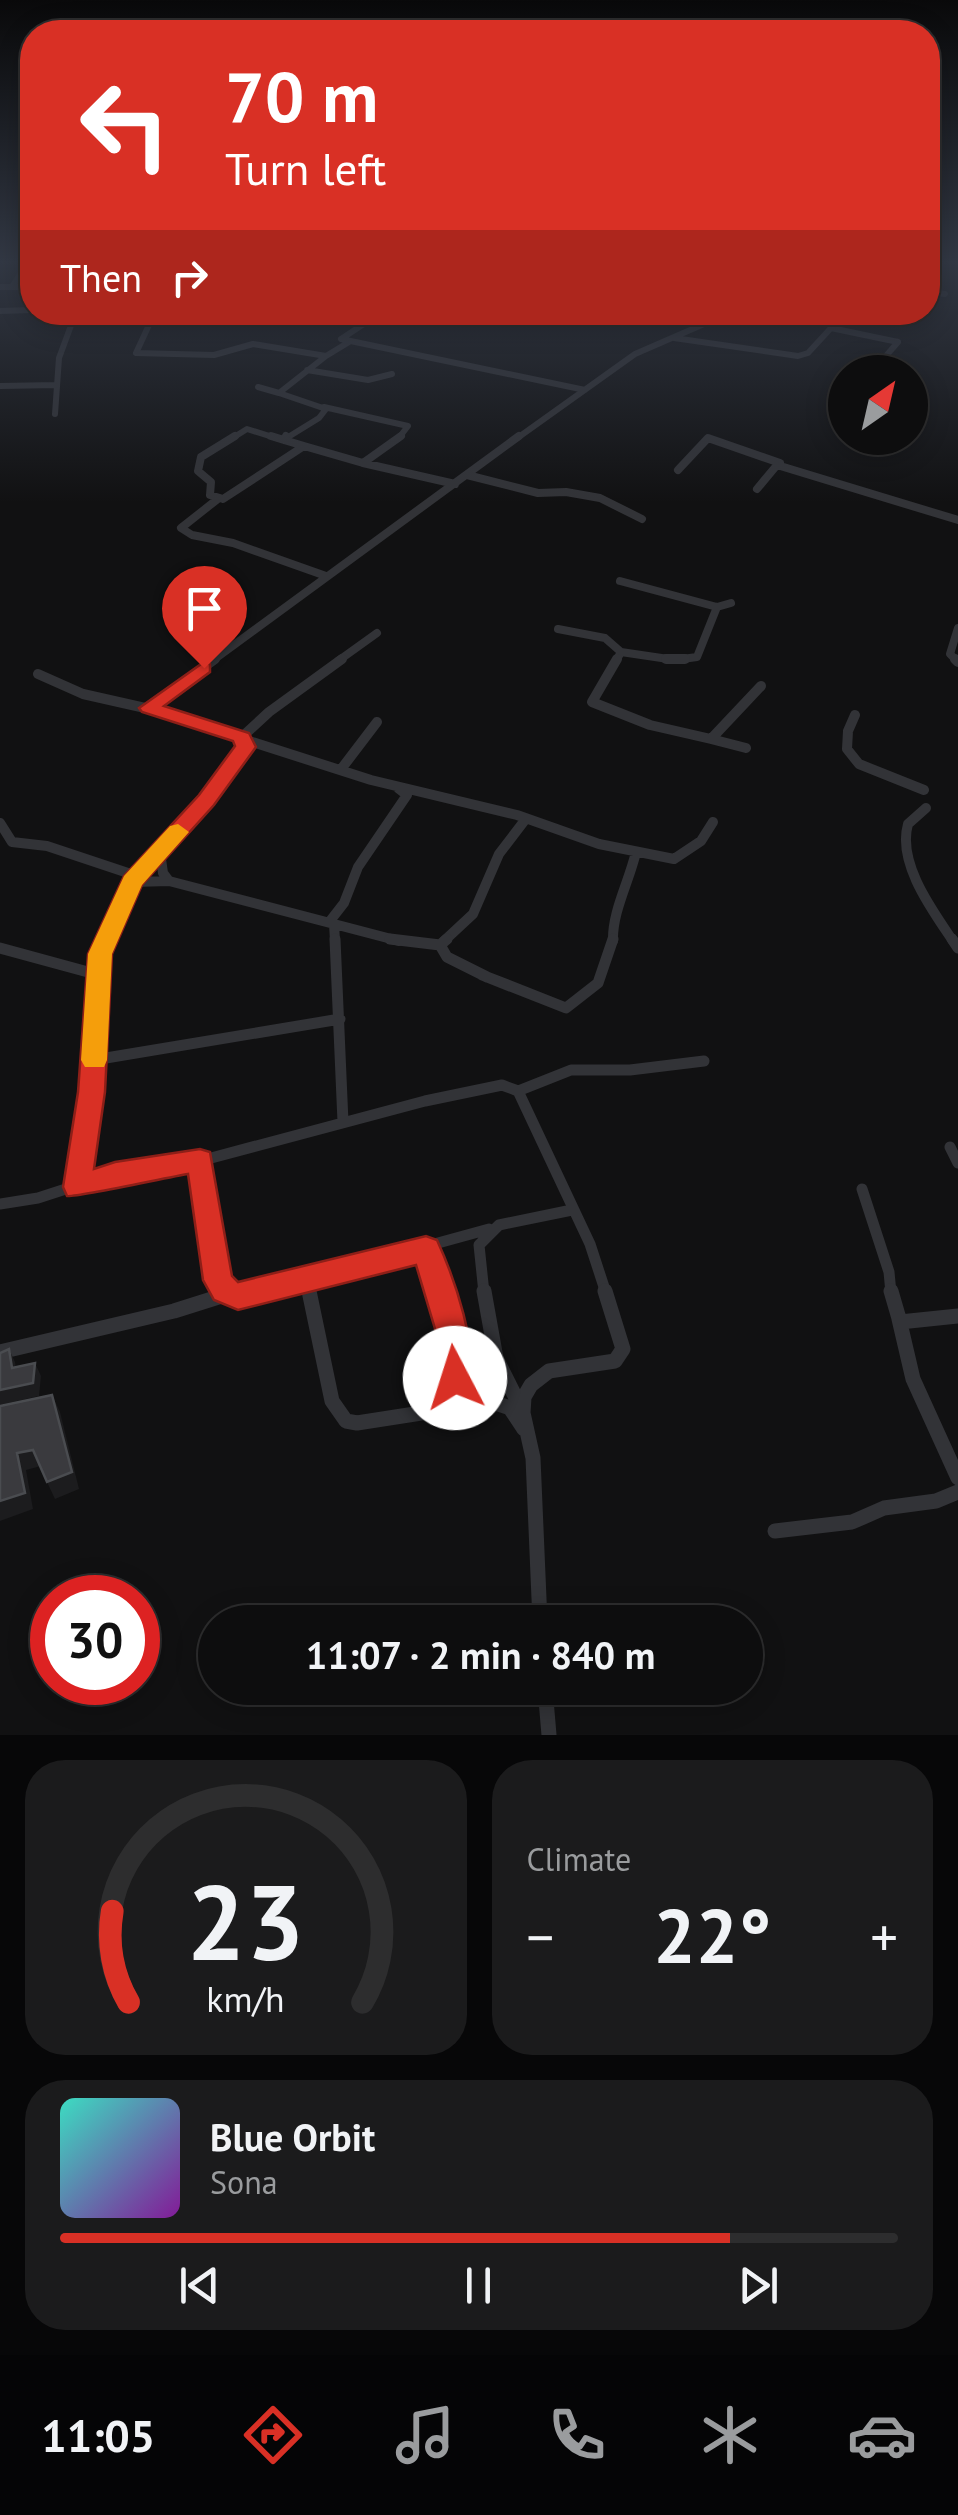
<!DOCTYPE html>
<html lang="en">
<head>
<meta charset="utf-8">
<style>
  body { margin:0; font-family:"PT Sans",sans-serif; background:#1b1b1c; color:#f1f3f6; height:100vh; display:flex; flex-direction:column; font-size:38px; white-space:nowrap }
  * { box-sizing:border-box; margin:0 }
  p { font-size:32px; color:#9a9c9e }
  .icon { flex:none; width:55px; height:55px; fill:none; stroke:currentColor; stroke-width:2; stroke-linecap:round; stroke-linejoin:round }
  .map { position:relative; height:1735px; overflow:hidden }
  .details { display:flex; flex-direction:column; gap:25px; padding:25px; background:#070708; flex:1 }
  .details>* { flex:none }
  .hud { position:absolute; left:20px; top:20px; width:920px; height:305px; border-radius:40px; box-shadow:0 5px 25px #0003,0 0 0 2px #2d2d2e; background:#d93025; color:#fff; overflow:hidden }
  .needle { width:65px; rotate:34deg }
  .tools { position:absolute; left:828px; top:355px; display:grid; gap:20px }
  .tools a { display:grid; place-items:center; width:100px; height:100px; border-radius:50%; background:#0d0d0e; box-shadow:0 5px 25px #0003,0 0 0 2px #2d2d2e; font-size:50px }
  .speed { position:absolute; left:30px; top:1575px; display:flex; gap:20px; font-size:50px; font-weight:700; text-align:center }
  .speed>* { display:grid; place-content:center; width:130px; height:130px; border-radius:50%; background:#0d0d0e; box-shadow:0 5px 25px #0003,0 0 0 2px #2d2d2e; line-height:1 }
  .speed .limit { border:15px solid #d22; background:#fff; color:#111 }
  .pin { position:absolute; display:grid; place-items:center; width:85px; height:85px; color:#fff; margin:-102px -42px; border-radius:50% 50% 50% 0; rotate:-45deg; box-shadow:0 0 10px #0007 }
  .pin .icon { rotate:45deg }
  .me { position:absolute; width:110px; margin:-55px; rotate:355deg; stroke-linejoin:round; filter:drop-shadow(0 0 8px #0008) }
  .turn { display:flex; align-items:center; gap:35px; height:210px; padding:0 40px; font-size:45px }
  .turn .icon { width:130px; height:130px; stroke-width:2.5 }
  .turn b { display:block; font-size:70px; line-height:85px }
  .then { display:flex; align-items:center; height:95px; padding:0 40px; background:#0003; gap:20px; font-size:38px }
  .big { font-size:75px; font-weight:700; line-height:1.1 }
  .details .tile { flex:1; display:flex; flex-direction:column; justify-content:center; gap:15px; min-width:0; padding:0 35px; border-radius:40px; background:#1b1b1c }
  .details .dial { align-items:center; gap:0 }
  .dial svg { height:260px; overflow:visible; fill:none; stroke:#2d2d2e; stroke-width:7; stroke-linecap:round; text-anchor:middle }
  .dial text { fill:#f1f3f6; stroke:none }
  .song { display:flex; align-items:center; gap:30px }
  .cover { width:120px; height:120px; border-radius:15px; background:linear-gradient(135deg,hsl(170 70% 55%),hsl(290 70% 35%)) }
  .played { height:10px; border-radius:5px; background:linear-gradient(90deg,#d93025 80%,#2d2d2e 80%) }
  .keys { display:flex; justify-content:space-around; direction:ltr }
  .heat { display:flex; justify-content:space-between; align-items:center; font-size:55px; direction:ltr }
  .details .tiles { flex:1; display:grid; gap:25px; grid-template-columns:1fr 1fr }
  .tile:last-child { grid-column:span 2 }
  .trip { position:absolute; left:198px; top:1605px; width:565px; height:100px; border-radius:50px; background:#0d0d0e; box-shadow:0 5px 25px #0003,0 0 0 2px #2d2d2e; font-weight:700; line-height:100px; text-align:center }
  .dock { display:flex; height:160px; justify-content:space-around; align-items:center; background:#050506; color:#9a9c9e }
  .dock .icon { width:70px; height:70px }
  .dock .active { color:#d93025 }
  .dock b { font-size:45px; color:#f1f3f6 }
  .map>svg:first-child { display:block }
</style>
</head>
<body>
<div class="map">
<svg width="958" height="1735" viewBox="0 0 958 1735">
  <rect width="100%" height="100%" fill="#111112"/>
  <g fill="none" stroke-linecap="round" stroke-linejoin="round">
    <!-- street-far4 -->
    <path stroke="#323337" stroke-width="6" d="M0 287H32
      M12 287 29 260
      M928 292 945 294
      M0 311 32 310
      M155 312 136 353 214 355 253 344 326 356 349 342
      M442 312 423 321 379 314 341 339 585 390
      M154 314 225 312
      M831 328 845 312
      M674 338 798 356 808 353 831 328 898 342
      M307 370 368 380 392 374
      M872 372 898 342
      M0 386 56 385
      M258 387 279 393
      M324 407 408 426 398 439
      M55 414 59 358 76 312
      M231 439 247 429 279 439
      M285 439 319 418 326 409 279 393 326 356
      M516 439 635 354 704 324 709 312"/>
    <!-- street-far3 -->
    <path stroke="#323337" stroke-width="8" d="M235 436 201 457 198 471 211 482 210 495 223 499 304 446 284 440
      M271 436 284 440
      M284 440 286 436
      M304 446 363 463 401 436
      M363 463 455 484
      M678 470 708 438 780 463 777 465 958 520
      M467 475 538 493 566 492 600 498 642 519
      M757 489 777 465
      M219 498 181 528 192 535 233 543 326 576
      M620 581 717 607 731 603
      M558 629 605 638 621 652
      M212 661 519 436
      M338 661 377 633
      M616 661 621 652 675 660 697 657 717 607
      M957 661 950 654 958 628"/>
    <!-- street-far2 -->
    <path stroke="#323337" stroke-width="10" d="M617 659 592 702 650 725 711 739
      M666 659H685
      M955 659 958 662
      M38 674 83 694 154 710
      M855 715 848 731 847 749 859 764 924 790
      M242 737 269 712 342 659
      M243 739 371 780 517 815 599 844 674 859 701 841 713 822
      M746 748 711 739 761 686
      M342 768 377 722
      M926 808 908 824C897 863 932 910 953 941
      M0 823 12 842 47 846 137 876
      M160 852 163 873 169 881 334 924 335 941
      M133 882 169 881
      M330 921 344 903 358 867 407 795 398 788
      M334 924 399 941
      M106 941 133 882 207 800 246 747 242 737 149 707 215 659
      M444 941 473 914 499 854 525 820
      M613 941C612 912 629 882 636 852"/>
    <!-- street-far1 -->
    <path stroke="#323337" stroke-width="11" d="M335 939 343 1122
      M390 939 440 945
      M447 939 440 945 447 957 487 977
      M952 939 958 948
      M0 948 99 975
      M482 975 566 1008 598 983 613 939
      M94 1060 340 1019
      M518 1091 571 1070H630L704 1061
      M950 1147 958 1163
      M200 1161C203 1195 202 1273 233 1293
      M77 1187 91 1092 100 954 107 939
      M862 1189 889 1272 891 1293
      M0 1204 38 1198 115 1173 200 1161 425 1101 502 1085 518 1091 590 1244 606 1293
      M426 1249 440 1293
      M303 1280 489 1229
      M259 1293 298 1279 307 1282 309 1293
      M484 1293 479 1245 499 1225 572 1210"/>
    <!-- street -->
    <path stroke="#323337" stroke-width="15" d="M228 1291 245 1296 267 1291
      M309 1291 332 1401 346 1421 357 1423 492 1402 510 1408 524 1429
      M439 1291 454 1339 455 1378 464 1404
      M484 1291 496 1358 521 1408
      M891 1291 900 1322 958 1316
      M899 1319 913 1379 958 1478
      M0 1352 174 1311 231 1293
      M775 1531 852 1522 884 1508 936 1501 958 1492
      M540 1622 533 1458 523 1413 524 1397 531 1385 549 1371 615 1361 623 1349 605 1291
      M545 1688 549 1735"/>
  </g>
  <!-- shaded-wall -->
  <path fill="#1c1c1e" d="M9 1349 15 1362 18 1381 12 1368Z
    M35 1363 41 1376 39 1396 0 1405V1390Z
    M52 1395 60 1412 79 1489 55 1499 47 1482Z
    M33 1450 41 1466 26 1470 33 1509 0 1521V1501L17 1453Z"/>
  <!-- building -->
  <path fill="#3a3a3e" stroke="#4a4c50" stroke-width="2.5" d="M9 1349 12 1368 35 1363 33 1383 0 1390V1353Z
    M52 1395 72 1472 47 1482 33 1450 17 1453 25 1493 0 1501V1406Z"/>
  <!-- sky -->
  <linearGradient id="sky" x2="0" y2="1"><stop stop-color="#09090a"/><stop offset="0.52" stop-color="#323844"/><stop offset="1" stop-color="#323844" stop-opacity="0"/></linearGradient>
  <rect width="958" height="503" fill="url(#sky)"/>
  <!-- route -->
  <path fill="#d93025" stroke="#8d1f18" stroke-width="2.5" d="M204 662 210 664V672L164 706 249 733 256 747 214 805 142 885 112 954 105 1092 94 1169 115 1162 200 1149 210 1152 232 1276 238 1282 426 1236 437 1240C453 1275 482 1353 466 1389L455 1393 444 1389 439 1378 438 1339 416 1265 238 1310 214 1300 203 1280 188 1174C169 1177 74 1198 67 1196L63 1187 78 1092 88 954 124 876 199 795 235 746 233 741 142 712 139 708Z"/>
  <!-- slow -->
  <path fill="#f59e0b" d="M178 824 189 832 142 885 112 954 107 1060 104 1067H85L81 1060 88 954 124 876 170 826Z"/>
</svg>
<div class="tools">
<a><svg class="needle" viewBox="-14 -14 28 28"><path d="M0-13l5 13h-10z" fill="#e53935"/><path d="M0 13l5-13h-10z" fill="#9a9c9e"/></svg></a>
</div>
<div class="speed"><div class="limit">30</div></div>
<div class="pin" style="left:204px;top:668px;background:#d93025"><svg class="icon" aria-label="arrive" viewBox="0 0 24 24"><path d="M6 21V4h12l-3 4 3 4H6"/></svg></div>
<svg class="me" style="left:455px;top:1378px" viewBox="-20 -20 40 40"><circle r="19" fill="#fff"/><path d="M0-13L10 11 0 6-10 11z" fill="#d93025"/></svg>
<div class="trip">11:07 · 2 min · 840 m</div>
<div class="hud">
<div class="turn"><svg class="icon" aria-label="left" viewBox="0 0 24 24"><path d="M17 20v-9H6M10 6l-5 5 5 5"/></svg><div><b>70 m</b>Turn left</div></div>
<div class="then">Then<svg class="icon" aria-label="right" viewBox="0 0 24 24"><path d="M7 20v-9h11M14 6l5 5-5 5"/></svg></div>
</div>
</div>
<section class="details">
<div class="tiles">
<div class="tile dial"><svg viewBox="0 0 100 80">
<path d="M14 69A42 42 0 1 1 86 69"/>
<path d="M14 69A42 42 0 0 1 9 41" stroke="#d93025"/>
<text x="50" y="56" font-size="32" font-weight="700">23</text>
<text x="50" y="72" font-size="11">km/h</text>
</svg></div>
<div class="tile"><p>Climate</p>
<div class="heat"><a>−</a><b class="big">22°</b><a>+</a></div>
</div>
<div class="tile">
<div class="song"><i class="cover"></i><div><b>Blue Orbit</b><p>Sona</p></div></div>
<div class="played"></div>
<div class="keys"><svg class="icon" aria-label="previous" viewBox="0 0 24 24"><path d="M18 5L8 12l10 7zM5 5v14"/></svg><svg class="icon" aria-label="pause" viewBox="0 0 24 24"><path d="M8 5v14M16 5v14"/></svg><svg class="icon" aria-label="next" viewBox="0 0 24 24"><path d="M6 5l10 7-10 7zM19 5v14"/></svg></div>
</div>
</div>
</section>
<nav class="dock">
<b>11:05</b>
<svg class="icon active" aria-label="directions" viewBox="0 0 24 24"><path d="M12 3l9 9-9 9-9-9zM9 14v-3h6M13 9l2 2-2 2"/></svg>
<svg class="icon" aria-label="music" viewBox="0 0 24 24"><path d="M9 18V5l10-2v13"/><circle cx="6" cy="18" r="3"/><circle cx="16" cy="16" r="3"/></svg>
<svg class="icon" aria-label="phone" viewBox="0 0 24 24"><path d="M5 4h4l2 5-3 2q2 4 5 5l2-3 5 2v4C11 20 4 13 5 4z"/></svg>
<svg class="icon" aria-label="climate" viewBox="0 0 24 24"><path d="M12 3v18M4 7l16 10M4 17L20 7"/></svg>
<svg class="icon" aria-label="car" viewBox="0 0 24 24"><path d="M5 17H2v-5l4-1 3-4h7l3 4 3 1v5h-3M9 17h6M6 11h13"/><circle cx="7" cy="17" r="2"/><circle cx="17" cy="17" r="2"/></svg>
</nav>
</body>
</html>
